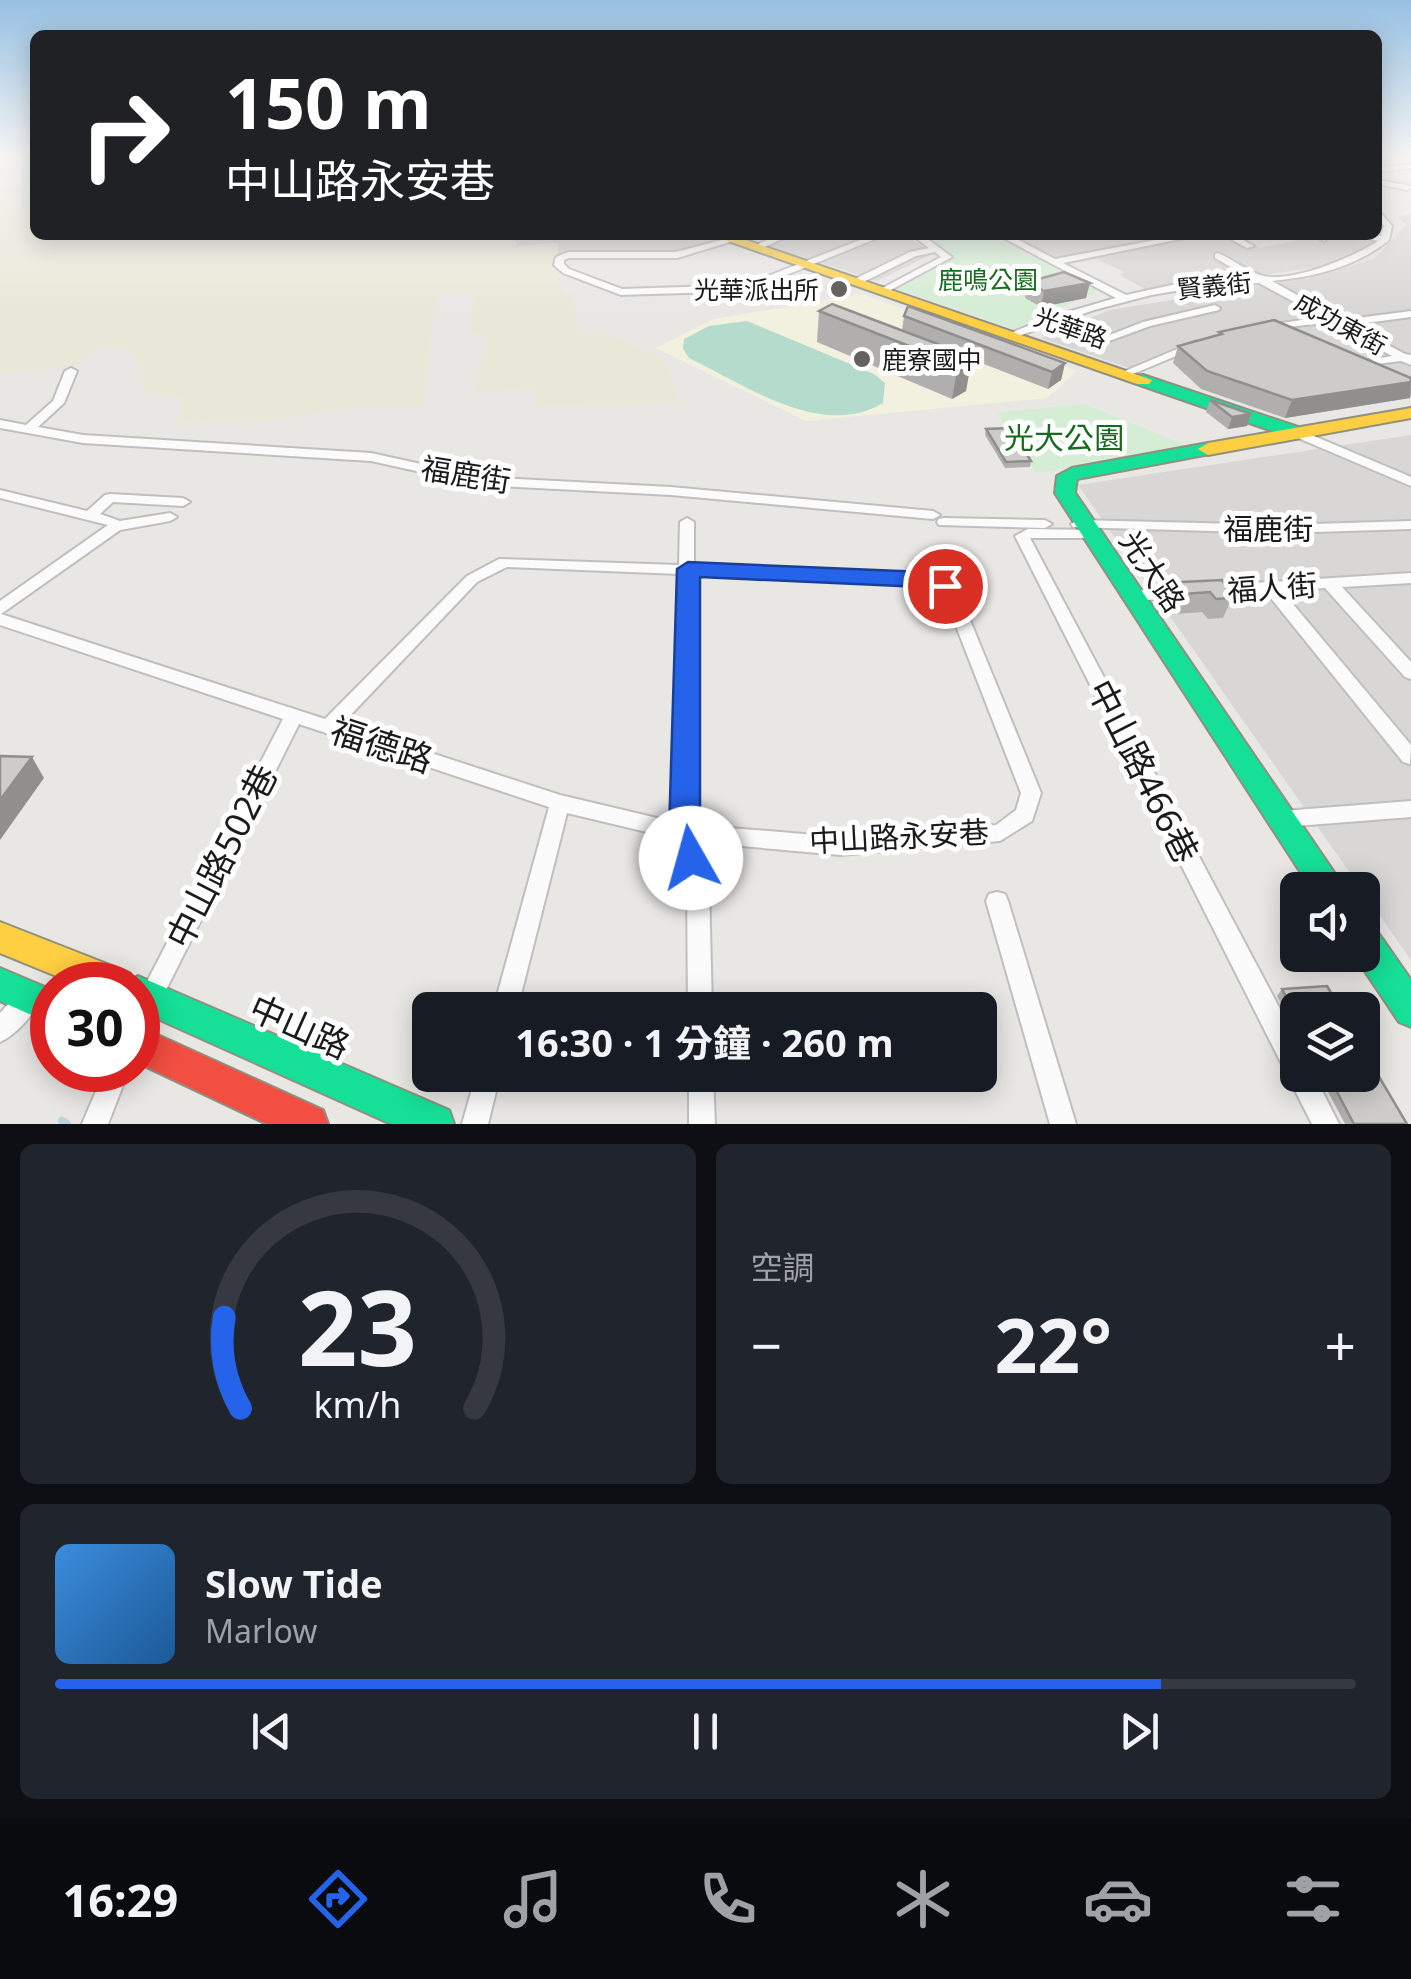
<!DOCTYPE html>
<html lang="zh-TW">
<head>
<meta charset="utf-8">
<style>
  body { margin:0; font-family:"Noto Sans","Noto Sans TC",sans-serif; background:#20242c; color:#f1f3f6; height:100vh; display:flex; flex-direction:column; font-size:38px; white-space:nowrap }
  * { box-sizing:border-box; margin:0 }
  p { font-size:32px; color:#9ea1a6 }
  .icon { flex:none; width:55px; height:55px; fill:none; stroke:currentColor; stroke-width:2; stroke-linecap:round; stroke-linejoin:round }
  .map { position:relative; height:1124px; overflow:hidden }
  .panel { display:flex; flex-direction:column; gap:20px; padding:20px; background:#0d0f14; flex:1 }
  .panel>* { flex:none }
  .hud { position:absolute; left:30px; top:30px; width:1352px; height:210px; border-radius:15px; box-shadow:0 5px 25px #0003; background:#202124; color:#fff; overflow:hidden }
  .fabs { position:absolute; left:1280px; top:872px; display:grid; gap:20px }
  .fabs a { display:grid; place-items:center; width:100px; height:100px; border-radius:15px; background:#171b24; box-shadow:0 5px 25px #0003; font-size:50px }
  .speed { position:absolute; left:30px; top:962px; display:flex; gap:20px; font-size:50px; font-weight:700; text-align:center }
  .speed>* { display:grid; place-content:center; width:130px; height:130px; border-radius:50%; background:#171b24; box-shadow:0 5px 25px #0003; line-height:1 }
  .speed .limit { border:15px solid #d22; background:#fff; color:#111 }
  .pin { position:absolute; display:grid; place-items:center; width:85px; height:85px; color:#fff; margin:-42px; border:5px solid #fff; border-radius:50%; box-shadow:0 2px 10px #0007 }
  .me { position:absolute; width:110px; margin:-55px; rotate:353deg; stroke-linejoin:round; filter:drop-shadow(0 0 8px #0008) }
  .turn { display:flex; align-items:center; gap:35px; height:210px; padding:0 30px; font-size:45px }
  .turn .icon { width:130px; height:130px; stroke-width:2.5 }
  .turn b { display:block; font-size:70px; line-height:85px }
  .big { font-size:75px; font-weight:700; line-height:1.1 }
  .panel .widget { flex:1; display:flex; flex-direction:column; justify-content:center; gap:15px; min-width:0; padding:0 35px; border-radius:15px; background:#20242c }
  .panel .dial { align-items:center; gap:0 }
  .dial svg { height:260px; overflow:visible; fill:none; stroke:#363941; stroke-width:7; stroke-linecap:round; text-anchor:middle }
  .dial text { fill:#f1f3f6; stroke:none }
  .song { display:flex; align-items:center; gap:30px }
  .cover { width:120px; height:120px; border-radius:15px; background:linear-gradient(135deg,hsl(210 70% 55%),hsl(210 70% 35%)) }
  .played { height:10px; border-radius:5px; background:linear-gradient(90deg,#2563eb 85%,#363941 85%) }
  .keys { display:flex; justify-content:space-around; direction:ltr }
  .heat { display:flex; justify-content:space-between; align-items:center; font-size:55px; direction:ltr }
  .panel .tiles { flex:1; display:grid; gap:20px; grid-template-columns:1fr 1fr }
  .widget:last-child { grid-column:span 2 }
  .trip { position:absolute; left:412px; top:992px; width:585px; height:100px; border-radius:15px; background:#171b24; box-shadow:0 5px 25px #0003; font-weight:700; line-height:100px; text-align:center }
  .tab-bar { display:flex; height:160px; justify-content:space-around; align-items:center; background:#090b0e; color:#9ea1a6 }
  .tab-bar .icon { width:70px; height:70px }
  .tab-bar .selected { color:#2563eb }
  .tab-bar b { font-size:45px; color:#f1f3f6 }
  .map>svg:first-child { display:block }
</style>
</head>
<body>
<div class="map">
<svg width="1411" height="1124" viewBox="0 0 1411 1124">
  <rect width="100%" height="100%" fill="#e9e7e4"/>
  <!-- residential -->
  <path fill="#d8d7d5" d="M1411 214V388L1262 326 1176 347 1129 368 1041 338 1110 310 1308 278 1374 259 1406 225 1398 217Z
    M512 235H714L725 239 673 253 558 255V243L517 246Z
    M906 235 932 254 877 281 737 236Z
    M1011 235H1229L1260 248 1304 239 1298 235H1354L1380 242 1361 255 1320 267 1148 291 1120 275 1124 272 1096 259 1068 264Z
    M1411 435V960L1078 485Z"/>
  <!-- education -->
  <path fill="#f2f1e0" d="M862 294 1077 371 1047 398 806 421 656 348 714 319Z"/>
  <!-- farmland -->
  <path fill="#e8e8d8" d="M0 160 35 163V235H512L517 246 558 243 557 265 564 272 557 276 562 289 574 299 579 333 611 334 666 360 680 403 535 407 538 388 473 393 488 335 468 334 474 296 436 292 423 408 359 407 274 420 178 422 183 399 143 392 139 363 128 349 99 347 76 366 0 373Z"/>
  <!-- park -->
  <path fill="#d4edd4" d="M915 235H987L1100 290 1013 329 895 288 942 262V253Z
    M1084 404 1188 446 1036 473 997 413Z"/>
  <!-- pitch -->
  <path fill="#b4dbcb" d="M747 321 874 374 885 383 883 403C821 440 744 384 689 358L683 349 684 339 709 326Z"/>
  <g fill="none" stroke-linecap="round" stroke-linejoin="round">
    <!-- stream-far1 -->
    <path stroke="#bbd3d9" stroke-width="2.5" d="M1378 180 1411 186"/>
    <!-- stream -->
    <path stroke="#bbd3d9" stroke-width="8" d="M62 1121 67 1124"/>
    <!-- street casing -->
    <g stroke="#c0bfbe" stroke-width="4">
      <path id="street" d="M1411 164V168L1378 172V168Z
        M1378 180 1410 186 1411 188 1407 190 1378 184Z
        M1378 210 1392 226 1389 240C1356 267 1314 277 1272 281L1342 320 1411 311V317L1351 325 1405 354 1411 355V365L1401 361 1352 367V363L1392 356 1331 322 1264 330 1263 328 1268 325 1322 317 1259 283 1199 287 1151 295 1094 310 1015 337 1006 335 1047 318 1116 298 998 235H1009L1055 259 1182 235H1200L1063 263 1126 295 1172 285 1250 278 1215 258V254L1218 253C1232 259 1245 270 1260 275 1288 285 1354 257 1378 241L1360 235 1381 236 1384 226 1378 218Z
        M778 235H790L758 250 750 248Z
        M873 235H885L774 280 716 292 621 295 563 273 554 265 556 257 568 252H676L733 237V241L677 258H569L564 260V264L569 269 622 289 716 286 768 276Z
        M912 235H922L952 257 885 293 877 291 941 257 935 252 916 256 859 284H853V280L910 252 929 248Z
        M1223 235H1234L1254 246 1247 248Z
        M1312 235H1324L1328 238 1324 241Z
        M1215 305 1220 308 1219 310 1150 326 1098 345 1089 343 1143 322Z
        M1196 341 1201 344 1200 346 1128 376H1120L1118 374Z
        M71 368 77 371 64 403 38 427 83 435 371 453 480 477 671 487 933 511 940 515 933 519 671 495 480 485 371 461 83 443 0 428V420L26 425 53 401 65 371Z
        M1295 428 1411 477V486L1291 435 1289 432Z
        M0 490 87 511 105 495 110 494 183 498 190 502 183 506 113 502 100 514 120 521 170 513 177 517 170 521 120 530 1 614 325 719 467 576 499 559 679 565 680 522 687 518 694 522V565L924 575 950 583 963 603 1041 793 1032 821 1000 841 840 855 697 842 709 884 712 1010H688L687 884 676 839 567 813 517 1010H493L549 807 299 724 146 1030 138 1034V999L283 719 0 625V601L108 525 0 498ZM507 567 679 574 674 822 560 795 342 724 477 582ZM694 575 923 585 939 589 947 603 1021 793 1016 810 996 825 840 837 694 825Z
        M944 518 1045 520 1052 524 1045 528 939 525 937 522 939 519Z
        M1078 520 1282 525 1411 521V529L1282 533 1073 527 1071 524Z
        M1028 529 1092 530 1099 534 1092 538H1030L1298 1043V1075H1314L1339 1124H1312L1015 536Z
        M1411 573V583L1342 587 1411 662V679L1405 677 1325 588 1282 591 1411 745 1410 764 1403 762 1266 592 1207 596 1199 591 1207 586Z
        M1179 588 1187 593 1185 597 1133 601 1125 596 1133 591Z
        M1411 801V817L1283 827 1276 825 1273 819 1276 813 1283 811Z
        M997 892 1005 894 1008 901 1076 1124H1050L986 901 989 894Z
        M30 986 38 989 42 997C35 1013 16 1035 0 1042V1013L22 989Z
        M105 1070H129L108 1124H82Z
        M476 1075H500L488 1124H462Z
        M689 1075H713L715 1124H689Z"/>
    </g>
    <!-- fast casing -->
    <g stroke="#8f907f" stroke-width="4">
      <path id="fast" d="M1143 375 1298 427 1300 431 1298 435H1284L1137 384V376Z
        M1208 443 1215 445 1218 449 1215 453 1077 479 1075 493 1346 890H1312L1055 493 1057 476 1072 468Z
        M1362 923 1374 927 1411 980V1027L1399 1022 1354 955H1362Z
        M0 968 52 990V1024L0 1001Z
        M138 976 449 1110 454 1124H391L138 1010V985H124Z"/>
    </g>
    <!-- slow casing -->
    <g stroke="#8f907f" stroke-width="4">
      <path id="slow" d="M711 235H731L1152 380 1149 384H1137Z
        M1411 408V418L1208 455 1198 449 1208 443Z
        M0 922 130 973 135 985H78L0 953Z"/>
    </g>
    <!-- jam casing -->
    <g stroke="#8f907f" stroke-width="4">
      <path id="jam" d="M138 1026 323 1110 328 1124H267L138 1063Z"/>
    </g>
    <!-- street -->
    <use href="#street" fill="#fcfbfb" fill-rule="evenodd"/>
    <!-- fast -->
    <use href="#fast" fill="#16e098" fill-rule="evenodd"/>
    <!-- slow -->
    <use href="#slow" fill="#ffcf43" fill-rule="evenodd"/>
    <!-- jam -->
    <use href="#jam" fill="#f24e42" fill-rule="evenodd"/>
  </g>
  <!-- wall -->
  <path fill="#b1afad" d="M1028 282 1086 298 1041 307 1025 298Z
    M819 311 902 331 904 316 1065 363 1061 380 1048 389 971 359 966 391 952 399 817 342Z
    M1219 332 1411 378V395L1410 398 1285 418 1201 389 1173 363 1178 346 1218 336Z
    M1210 400 1251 414 1247 426 1228 429 1206 412Z
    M986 429 1031 461 1030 467 1005 468 985 435Z
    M1222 580 1232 598 1223 618 1208 619 1202 612 1163 615 1155 603 1162 583Z
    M1282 989 1298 1010V1034L1277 996Z
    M1319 1075H1362L1407 1124H1345Z"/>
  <!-- shaded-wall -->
  <path fill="#908f8d" d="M1090 283 1086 298 1041 307 1044 291Z
    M972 357 966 391 952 399 958 365Z
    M1065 363 1061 380 1048 389 1052 372Z
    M1411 382 1410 398 1285 418 1292 400Z
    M1251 414 1247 426 1228 429 1232 417Z
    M32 757 44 778 0 840V800Z"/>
  <!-- building -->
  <path fill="#ceccc9" stroke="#908f8d" stroke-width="2.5" d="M1064 272 1090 283 1044 291 1028 282Z
    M832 304 972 357 958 365 819 311Z
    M908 306 1065 363 1052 372 904 316Z
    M1274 320 1411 378V382L1292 400 1207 371 1178 346 1222 334 1219 332Z
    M1210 400 1251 414 1232 417Z
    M1010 428 1031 461 1006 462 986 429Z
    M1222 580 1232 598 1216 599 1210 592 1170 595 1162 583Z
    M0 756 32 757 0 800Z
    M1327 986 1341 1010H1298V1019L1282 989Z
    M1362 1048 1407 1124H1354L1328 1075H1362Z"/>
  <!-- sky -->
  <linearGradient id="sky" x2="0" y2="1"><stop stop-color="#96c0e2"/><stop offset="0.5" stop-color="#f5f4f3"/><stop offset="1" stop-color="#f5f4f3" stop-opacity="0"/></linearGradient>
  <rect width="1411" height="312" fill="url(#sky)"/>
  <!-- route -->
  <path fill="#2563eb" stroke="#184099" stroke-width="2.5" d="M688 562 924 572 953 581 957 586 945 594 922 587 700 577V833L706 858 702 868 691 871 680 868 669 833 677 569Z"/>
  <!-- markers -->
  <g fill="#636261" stroke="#fff" stroke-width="4">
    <circle cx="839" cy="289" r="10"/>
    <circle cx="862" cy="359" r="10"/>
  </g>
  <g text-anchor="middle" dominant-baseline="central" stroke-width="10" stroke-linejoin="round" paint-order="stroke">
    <!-- far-park labels -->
    <g font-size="25" fill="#176b1e" stroke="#fff">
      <text x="988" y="279">鹿鳴公園</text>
    </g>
    <!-- far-street labels -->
    <g font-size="25" fill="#1b1b1b" stroke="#fff">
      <text transform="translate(1214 285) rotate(-6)">賢義街</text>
      <text transform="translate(1341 323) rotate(29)">成功東街</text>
      <text transform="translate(1071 327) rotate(19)">光華路</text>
    </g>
    <!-- far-poi labels -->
    <g font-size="25" fill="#1b1b1b" stroke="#fff" text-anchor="end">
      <text x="819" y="289">光華派出所</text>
      <text x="882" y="359" text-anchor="start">鹿寮國中</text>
    </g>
    <!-- park labels -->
    <g font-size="30" fill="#176b1e" stroke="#fff">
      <text x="1064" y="437">光大公園</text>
    </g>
    <!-- street labels -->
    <g font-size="30" fill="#1b1b1b" stroke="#fff">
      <text transform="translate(466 474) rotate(9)">福鹿街</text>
      <text x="1268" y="528">福鹿街</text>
      <text transform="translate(1153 571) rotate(56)">光大路</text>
      <text transform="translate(1272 587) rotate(-4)">福人街</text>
      <text transform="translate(899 836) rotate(-3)">中山路永安巷</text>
    </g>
    <!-- near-street labels -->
    <g font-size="35" fill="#1b1b1b" stroke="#fff">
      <text transform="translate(382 744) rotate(18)">福德路</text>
      <text transform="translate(1144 771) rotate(63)">中山路466巷</text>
      <text transform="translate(221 856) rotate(-63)">中山路502巷</text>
      <text transform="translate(300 1026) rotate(24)">中山路</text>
    </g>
  </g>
</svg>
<div class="fabs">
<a><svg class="icon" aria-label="sound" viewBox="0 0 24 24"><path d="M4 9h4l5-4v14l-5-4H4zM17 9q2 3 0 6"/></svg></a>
<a><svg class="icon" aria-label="layers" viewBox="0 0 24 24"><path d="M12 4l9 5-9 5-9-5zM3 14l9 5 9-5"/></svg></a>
</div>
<div class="speed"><div class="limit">30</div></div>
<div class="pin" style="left:945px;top:586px;background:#d93025"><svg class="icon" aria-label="arrive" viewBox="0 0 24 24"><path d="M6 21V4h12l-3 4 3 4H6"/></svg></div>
<svg class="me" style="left:691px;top:858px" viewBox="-20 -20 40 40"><circle r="19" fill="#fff"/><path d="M0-13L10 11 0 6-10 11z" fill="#2563eb"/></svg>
<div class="trip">16:30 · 1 分鐘 · 260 m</div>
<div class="hud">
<div class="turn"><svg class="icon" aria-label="right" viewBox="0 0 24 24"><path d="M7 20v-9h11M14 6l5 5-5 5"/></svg><div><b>150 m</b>中山路永安巷</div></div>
</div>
</div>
<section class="panel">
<div class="tiles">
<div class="widget dial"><svg viewBox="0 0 100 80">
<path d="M14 69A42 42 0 1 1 86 69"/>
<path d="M14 69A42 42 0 0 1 9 41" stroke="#2563eb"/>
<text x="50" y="56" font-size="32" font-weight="700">23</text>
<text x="50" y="72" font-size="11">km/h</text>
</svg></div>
<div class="widget"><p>空調</p>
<div class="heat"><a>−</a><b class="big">22°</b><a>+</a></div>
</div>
<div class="widget">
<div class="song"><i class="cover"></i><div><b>Slow Tide</b><p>Marlow</p></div></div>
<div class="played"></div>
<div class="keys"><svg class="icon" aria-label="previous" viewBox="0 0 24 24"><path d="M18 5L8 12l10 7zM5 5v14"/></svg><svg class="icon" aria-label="pause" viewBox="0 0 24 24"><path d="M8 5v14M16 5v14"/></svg><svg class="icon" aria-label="next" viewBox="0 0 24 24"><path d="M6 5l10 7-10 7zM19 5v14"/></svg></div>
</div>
</div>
</section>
<nav class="tab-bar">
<b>16:29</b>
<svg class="icon selected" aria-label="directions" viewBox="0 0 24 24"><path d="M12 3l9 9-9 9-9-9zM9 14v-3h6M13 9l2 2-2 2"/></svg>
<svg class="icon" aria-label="music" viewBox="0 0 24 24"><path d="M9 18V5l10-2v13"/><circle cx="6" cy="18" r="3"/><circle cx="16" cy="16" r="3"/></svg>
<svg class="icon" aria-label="phone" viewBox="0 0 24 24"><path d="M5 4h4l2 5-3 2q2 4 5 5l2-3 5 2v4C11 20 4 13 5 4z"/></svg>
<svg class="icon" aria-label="climate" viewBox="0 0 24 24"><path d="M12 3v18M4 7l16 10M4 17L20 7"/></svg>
<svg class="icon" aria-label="car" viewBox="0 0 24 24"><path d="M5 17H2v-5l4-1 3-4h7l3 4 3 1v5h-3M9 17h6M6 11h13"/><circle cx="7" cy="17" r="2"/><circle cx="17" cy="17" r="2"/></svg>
<svg class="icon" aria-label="filters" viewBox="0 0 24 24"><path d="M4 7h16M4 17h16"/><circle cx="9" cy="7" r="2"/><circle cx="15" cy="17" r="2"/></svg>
</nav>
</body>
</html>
